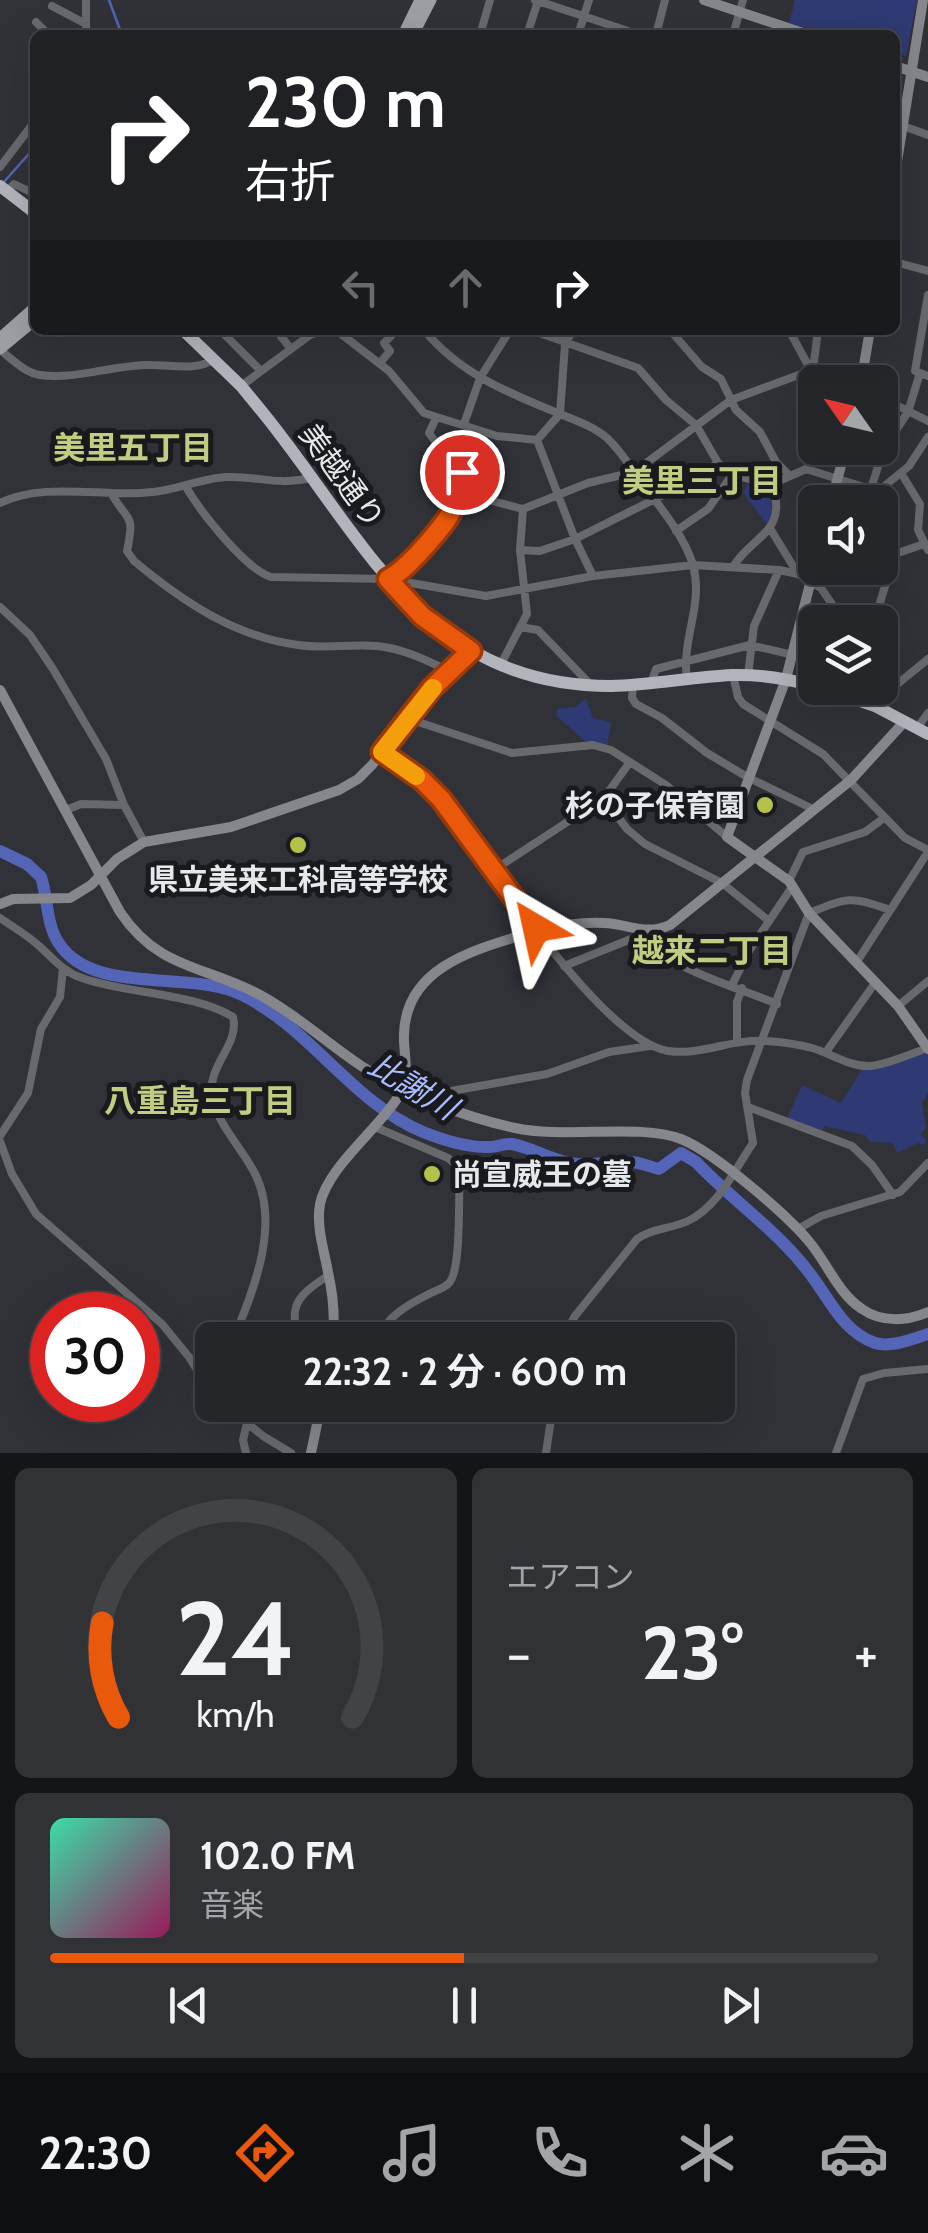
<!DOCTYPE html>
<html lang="ja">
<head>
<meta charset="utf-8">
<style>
  body { margin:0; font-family:Cabin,"Noto Sans JP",sans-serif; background:#303236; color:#f1f3f6; height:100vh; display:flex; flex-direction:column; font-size:38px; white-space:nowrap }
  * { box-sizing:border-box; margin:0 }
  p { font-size:32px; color:#a3a5a8 }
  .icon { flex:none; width:55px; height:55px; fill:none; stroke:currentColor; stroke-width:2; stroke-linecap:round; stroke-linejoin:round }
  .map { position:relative; height:1453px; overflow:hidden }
  .details { display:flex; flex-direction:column; gap:15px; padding:15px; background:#141517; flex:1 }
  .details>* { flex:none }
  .guide { position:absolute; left:30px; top:30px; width:870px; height:305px; border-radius:15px; box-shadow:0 10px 40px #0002,0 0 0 2px #414347; background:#202124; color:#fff; overflow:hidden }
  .needle { width:65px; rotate:304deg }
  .fabs { position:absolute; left:798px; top:365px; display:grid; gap:20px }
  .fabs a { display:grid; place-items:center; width:100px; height:100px; border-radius:15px; background:#24262a; box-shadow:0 10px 40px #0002,0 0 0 2px #414347; font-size:50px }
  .speed { position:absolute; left:30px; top:1292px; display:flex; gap:20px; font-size:50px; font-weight:700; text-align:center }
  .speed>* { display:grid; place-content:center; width:130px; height:130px; border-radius:50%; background:#24262a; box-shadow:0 10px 40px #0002,0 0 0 2px #414347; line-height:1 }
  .speed .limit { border:15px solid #d22; background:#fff; color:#111 }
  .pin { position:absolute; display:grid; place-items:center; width:85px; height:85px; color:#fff; margin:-42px; border:5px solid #fff; border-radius:50%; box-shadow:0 2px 10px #0007 }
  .me { position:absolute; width:110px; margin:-55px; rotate:324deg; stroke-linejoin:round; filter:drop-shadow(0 0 8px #0008) }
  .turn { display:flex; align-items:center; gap:35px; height:210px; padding:0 50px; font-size:45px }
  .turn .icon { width:130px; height:130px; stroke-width:2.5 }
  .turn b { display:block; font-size:70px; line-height:85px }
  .lanes { display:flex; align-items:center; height:95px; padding:0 50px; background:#0003; justify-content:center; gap:50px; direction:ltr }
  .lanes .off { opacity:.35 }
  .big { font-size:75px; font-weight:700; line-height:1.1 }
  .details .tile { flex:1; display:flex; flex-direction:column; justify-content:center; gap:15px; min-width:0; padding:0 35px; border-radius:15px; background:#303236 }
  .details .dial { align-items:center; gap:0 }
  .dial svg { height:260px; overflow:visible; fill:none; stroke:#414347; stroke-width:7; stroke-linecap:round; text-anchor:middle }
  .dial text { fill:#f1f3f6; stroke:none }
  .song { display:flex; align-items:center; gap:30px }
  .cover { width:120px; height:120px; border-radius:15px; background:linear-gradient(135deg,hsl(160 70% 55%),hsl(330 70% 35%)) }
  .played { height:10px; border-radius:5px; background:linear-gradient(90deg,#ea580c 50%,#414347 50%) }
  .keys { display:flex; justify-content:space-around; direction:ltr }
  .heat { display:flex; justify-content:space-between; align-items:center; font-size:55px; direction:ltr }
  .details .tiles { flex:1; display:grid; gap:15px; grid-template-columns:1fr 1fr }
  .tile:last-child { grid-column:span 2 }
  .trip { position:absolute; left:195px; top:1322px; width:540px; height:100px; border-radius:15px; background:#24262a; box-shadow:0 10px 40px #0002,0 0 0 2px #414347; font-weight:700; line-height:100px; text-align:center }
  .tab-bar { display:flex; height:160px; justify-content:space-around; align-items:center; background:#0e0f11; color:#a3a5a8 }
  .tab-bar .icon { width:70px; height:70px }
  .tab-bar .selected { color:#ea580c }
  .tab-bar b { font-size:45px; color:#f1f3f6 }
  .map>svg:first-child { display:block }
</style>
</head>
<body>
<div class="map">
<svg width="928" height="1453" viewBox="0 0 928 1453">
  <rect width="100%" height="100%" fill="#303238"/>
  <!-- park -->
  <path fill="#2f3973" d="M795 0H917L906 56 895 53V35H831L789 23Z
    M752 477 771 486 776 503 769 527 743 493Z
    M586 698 593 718 611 722 607 747 588 744 557 716V709L575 707Z
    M928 1049V1093L922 1103 926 1128 921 1134 927 1141 923 1145 918 1143 897 1153 893 1143 870 1142 865 1135 824 1126 822 1134 786 1121 802 1085 841 1103 864 1066Z"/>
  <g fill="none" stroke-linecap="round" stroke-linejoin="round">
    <!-- stream -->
    <path stroke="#5464b6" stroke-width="2.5" d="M109 0 122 35
      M3 183 35 147"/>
    <!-- river -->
    <path stroke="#5464b6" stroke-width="12" d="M0 851 27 864 41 877C48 898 46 923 58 942 92 997 191 969 242 995 310 1028 353 1103 423 1132 443 1140 469 1148 490 1147 498 1147 503 1143 512 1144 534 1148 554 1162 577 1164 595 1166 613 1160 630 1162 640 1162 650 1167 659 1169L681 1153 696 1162C736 1204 783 1234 816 1282 833 1306 846 1333 875 1343 890 1348 913 1339 928 1334"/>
    <!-- street -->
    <path stroke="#68696c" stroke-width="8" d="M535 0 628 31 627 35
      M52 6 86 24
      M36 22 49 35
      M86 35V0
      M480 35 490 0
      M527 35 538 1
      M578 35 589 0
      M656 35 665 0
      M733 35 743 0
      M903 126 928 135
      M0 167 35 121
      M11 187 14 184 35 194
      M895 262 928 271
      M928 295 915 371 928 376
      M220 330 261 371
      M276 330 291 349
      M336 330 389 371 424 413 497 436 537 440
      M424 330C460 374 509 393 560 414 575 420 595 427 607 438 622 452 633 471 645 487 662 509 685 538 693 565 704 605 681 639 687 679
      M531 330 638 368 666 400 696 425 718 463 732 475 772 484C789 533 752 535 733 567
      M573 330 565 344 560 414 537 440 575 539 593 576
      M670 330 702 367 721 379 736 410 760 432 776 462 789 475
      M789 330 809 367
      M0 350C12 359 25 373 40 375 78 380 115 364 152 365 172 365 197 371 215 359
      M380 363 390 351 384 343 397 330
      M813 370 818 330
      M241 386 310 335 325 330
      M880 397 928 421
      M436 418 429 433 453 466 462 472 461 493
      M464 424 480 378 510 330
      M901 473 920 504 918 530 928 550
      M772 484 806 469 880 492
      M186 487C200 511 245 569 271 577L388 579 486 596 593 576 693 565 779 570 798 574 821 588 844 622
      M871 489 883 450 908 412 920 373
      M111 493C129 524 135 513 127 551L134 561C182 601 235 637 298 645 324 649 350 644 376 646 402 648 426 660 449 671
      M874 502 882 488 909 466 928 437
      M0 503C46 481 103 498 152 492 177 490 202 478 227 477 260 476 276 486 311 478
      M771 530 798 574
      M676 531 708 509 732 475
      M520 550 540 551 575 539 687 483 718 463
      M880 550 895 554 924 544
      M388 579C420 562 448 526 461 493L523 509 588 483 634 472 731 400 804 373 809 367 847 382
      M0 607 30 635 53 669 106 759 124 805 144 842
      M874 622 895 554
      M520 627 538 630 588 682
      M501 664 527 614 520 550 523 509
      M733 675 738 697 743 704 823 754 905 838 928 850
      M748 675 754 626 779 570
      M651 683 656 669 750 645 815 660
      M633 685 632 698 636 704 662 718 707 753 749 778 813 809
      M879 699 928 659
      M877 702V688
      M409 719 512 753 593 745 611 750 666 785 727 837
      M917 728 928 713
      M382 752 427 784 441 799C485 857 600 1039 668 1051 701 1056 733 1038 766 1041 781 1042 797 1044 812 1048 830 1053 850 1067 870 1066 889 1064 909 1054 928 1048
      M604 798 627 829 645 844 722 883 769 921
      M66 810 81 804 124 805
      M494 870 604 798 630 762
      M789 881 803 852 865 832 884 818
      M0 918C13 927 27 935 38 945 53 958 63 972 82 978 127 994 194 993 233 1017 240 1045 207 1065 212 1096 217 1123 240 1146 253 1170 282 1221 254 1290 233 1340
      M856 963 928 852
      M564 966 636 937 645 931C654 966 744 989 777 1004
      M732 985 749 951 792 887
      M898 1006 928 981
      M737 1040V1002L742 988
      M826 1052 875 983
      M435 1102 440 1093 547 1074 609 1052 650 1046
      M748 1107 852 1146 872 1165 893 1195
      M375 1127 448 1158 460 1168C458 1191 462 1270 449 1283 445 1288 434 1291 429 1294 409 1304 385 1317 378 1340
      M0 1136 28 1093 41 1029 60 997 63 968
      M0 1141 12 1174 36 1214 162 1324 189 1357 212 1394
      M798 1229 821 1216 900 1192 928 1163
      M300 1340C286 1305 300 1294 329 1275
      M562 1340 575 1316 637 1239C652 1228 671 1229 688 1221 719 1206 735 1169 753 1143L745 1093 747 1080 809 913C849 897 850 896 890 910
      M225 1405 263 1436 291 1453
      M312 1405 314 1409 326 1410 350 1405
      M246 1453 243 1440 247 1423
      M546 1453 553 1405
      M836 1453 863 1379 884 1373 928 1369"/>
    <!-- secondary -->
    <path stroke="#86878c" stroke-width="10" d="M704 0 809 35
      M895 66 928 77
      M895 174 923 0
      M861 382 870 330
      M831 502 846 448
      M815 564 786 679 727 837 789 881 809 913 898 1006 928 1049
      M0 690 120 912C159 970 204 965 260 995 299 1016 330 1046 366 1069 406 1095 468 1118 515 1128 564 1139 639 1123 681 1139 714 1152 789 1216 811 1244 828 1265 839 1294 862 1309 882 1323 907 1321 928 1312
      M0 904 13 899 70 898 91 885 117 859 144 842 231 827 339 790 358 779 372 765 432 688 471 651
      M333 1340C335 1317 333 1294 328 1272 324 1250 316 1226 320 1204 328 1166 380 1128 400 1094 411 1075 403 1054 404 1034 406 964 481 948 536 931 556 925 583 922 604 923 629 924 646 936 670 925L851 780 905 721
      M311 1453 321 1405"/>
    <!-- primary -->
    <path stroke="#9d9fa5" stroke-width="11" d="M403 35 420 0
      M413 35 431 0
      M0 338 35 307
      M0 349 35 320"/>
    <!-- highway -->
    <path stroke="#b2b4bb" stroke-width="12" d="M0 186 35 213
      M183 330 241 386 264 414C365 539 424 686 611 686 652 685 692 677 732 675 760 674 788 679 815 686
      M822 688 875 706 928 734"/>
  </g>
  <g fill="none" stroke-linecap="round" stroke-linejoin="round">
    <!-- route casing -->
    <g stroke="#983908" stroke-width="25">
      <path id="route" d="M462 472C460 510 442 527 418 554 408 564 400 573 388 579L422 616 471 651 432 688 382 752 422 780 441 799 536 928"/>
    </g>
    <!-- route -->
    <use href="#route" stroke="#ea580c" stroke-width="18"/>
    <!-- slow -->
    <path stroke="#f59e0b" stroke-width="18" d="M416 776 382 752 433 688"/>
  </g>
  <!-- markers -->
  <g fill="#b5c249" stroke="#191a1d" stroke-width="4">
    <circle cx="765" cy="805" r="10"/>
    <circle cx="298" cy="845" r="10"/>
    <circle cx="432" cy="1174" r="10"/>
  </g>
  <g text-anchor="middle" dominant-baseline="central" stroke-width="10" stroke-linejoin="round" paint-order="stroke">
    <!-- street labels -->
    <g font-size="30" fill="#e7e8ec" stroke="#191a1d">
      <text transform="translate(342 476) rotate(54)">美越通り</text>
    </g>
    <!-- poi labels -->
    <g font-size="30" font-weight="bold" fill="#e7e8ec" stroke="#191a1d" text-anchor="end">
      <text x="745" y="805">杉の子保育園</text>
      <text x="298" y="879" text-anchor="middle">県立美来工科高等学校</text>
      <text x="452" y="1174" text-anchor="start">尚宣威王の墓</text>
    </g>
    <!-- neighbourhood labels -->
    <g font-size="32" font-weight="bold" fill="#c3cd81" stroke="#191a1d">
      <text x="133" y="447">美里五丁目</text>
      <text x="702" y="480">美里三丁目</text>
      <text x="712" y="950">越来二丁目</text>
      <text x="200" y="1100">八重島三丁目</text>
    </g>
    <!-- water labels -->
    <g font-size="32" font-style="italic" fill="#abbcfe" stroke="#191a1d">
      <text transform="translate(413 1086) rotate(31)">比謝川</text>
    </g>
  </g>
</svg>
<div class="fabs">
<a><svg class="needle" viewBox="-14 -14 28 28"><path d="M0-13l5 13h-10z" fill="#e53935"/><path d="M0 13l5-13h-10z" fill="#a3a5a8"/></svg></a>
<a><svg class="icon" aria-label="sound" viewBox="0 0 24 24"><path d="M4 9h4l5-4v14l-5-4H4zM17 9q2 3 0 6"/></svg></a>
<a><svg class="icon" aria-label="layers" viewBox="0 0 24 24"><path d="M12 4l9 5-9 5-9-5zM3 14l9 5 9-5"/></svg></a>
</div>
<div class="speed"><div class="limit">30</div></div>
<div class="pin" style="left:462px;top:472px;background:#d93025"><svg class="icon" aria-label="arrive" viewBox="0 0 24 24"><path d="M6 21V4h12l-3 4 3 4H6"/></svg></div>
<svg class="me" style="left:536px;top:928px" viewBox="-20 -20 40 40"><path d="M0-17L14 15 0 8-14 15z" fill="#ea580c" stroke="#fff" stroke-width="4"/></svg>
<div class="trip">22:32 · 2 分 · 600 m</div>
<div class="guide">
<div class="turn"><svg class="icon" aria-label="right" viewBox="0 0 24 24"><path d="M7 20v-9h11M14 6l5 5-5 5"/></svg><div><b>230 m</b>右折</div></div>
<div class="lanes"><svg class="icon off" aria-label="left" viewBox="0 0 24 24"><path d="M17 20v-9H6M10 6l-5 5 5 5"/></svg><svg class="icon off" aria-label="ahead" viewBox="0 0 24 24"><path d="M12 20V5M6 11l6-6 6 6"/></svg><svg class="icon" aria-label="right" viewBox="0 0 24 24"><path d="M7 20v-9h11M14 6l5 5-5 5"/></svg></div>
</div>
</div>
<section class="details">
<div class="tiles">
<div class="tile dial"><svg viewBox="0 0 100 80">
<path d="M14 69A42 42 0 1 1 86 69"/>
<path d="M14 69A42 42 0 0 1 9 40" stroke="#ea580c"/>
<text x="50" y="56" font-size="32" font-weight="700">24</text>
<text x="50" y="72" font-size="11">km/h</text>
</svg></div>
<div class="tile"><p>エアコン</p>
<div class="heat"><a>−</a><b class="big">23°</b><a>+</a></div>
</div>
<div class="tile">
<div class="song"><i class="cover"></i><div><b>102.0 FM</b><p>音楽</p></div></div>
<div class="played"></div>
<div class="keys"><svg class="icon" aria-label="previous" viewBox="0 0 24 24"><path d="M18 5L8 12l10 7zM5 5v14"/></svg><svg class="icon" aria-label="pause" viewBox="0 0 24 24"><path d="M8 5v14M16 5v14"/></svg><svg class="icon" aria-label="next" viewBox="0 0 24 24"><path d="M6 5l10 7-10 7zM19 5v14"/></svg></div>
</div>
</div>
</section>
<nav class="tab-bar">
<b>22:30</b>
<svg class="icon selected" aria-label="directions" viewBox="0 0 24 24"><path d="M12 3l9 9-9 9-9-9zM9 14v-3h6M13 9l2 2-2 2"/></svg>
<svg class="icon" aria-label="music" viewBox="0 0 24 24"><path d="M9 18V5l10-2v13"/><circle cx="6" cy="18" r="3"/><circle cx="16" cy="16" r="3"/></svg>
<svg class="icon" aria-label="phone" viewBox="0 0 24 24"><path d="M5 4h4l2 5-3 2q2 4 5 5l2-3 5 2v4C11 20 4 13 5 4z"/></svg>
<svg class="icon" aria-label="climate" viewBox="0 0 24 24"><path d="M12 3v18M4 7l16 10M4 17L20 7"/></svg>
<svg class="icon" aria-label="car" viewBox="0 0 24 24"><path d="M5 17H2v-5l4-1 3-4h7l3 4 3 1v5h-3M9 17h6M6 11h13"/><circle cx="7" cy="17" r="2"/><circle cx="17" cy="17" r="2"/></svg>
</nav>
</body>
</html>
